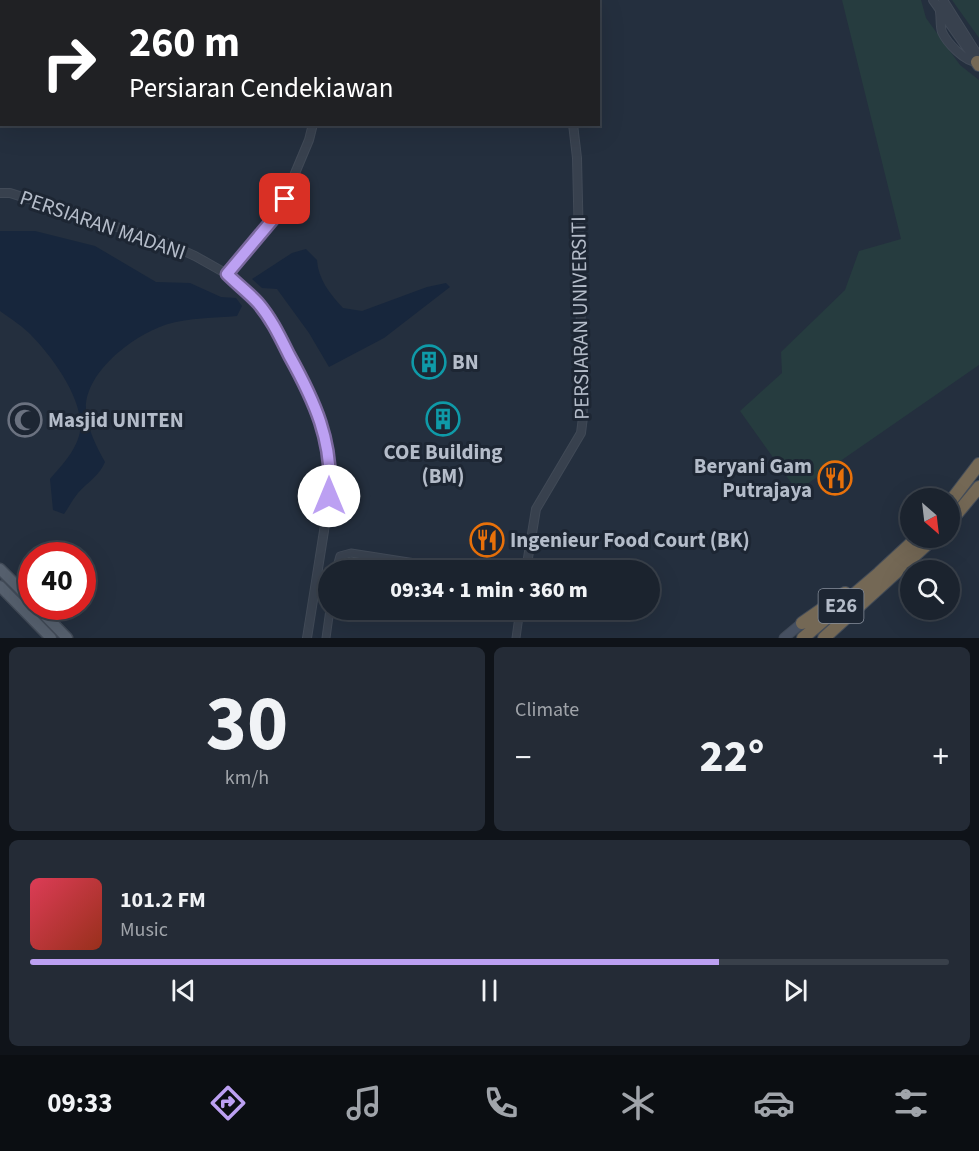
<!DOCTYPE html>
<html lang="en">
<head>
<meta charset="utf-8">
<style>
  body { margin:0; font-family:"Source Sans 3",sans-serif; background:#242b36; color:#f1f3f6; height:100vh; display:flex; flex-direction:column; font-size:22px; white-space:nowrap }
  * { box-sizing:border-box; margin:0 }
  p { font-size:20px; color:#a0a4aa }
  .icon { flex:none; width:33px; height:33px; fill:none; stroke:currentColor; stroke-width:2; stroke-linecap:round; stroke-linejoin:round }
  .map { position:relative; height:638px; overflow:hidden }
  .panel { display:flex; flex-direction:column; gap:9px; padding:9px; background:#0f1319; flex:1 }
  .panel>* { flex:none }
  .top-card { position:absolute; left:0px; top:0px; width:600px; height:126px; box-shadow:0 6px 24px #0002,0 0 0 2px #39404a; background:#202124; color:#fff; overflow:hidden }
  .needle { width:39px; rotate:152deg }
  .tools { position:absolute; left:900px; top:488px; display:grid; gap:12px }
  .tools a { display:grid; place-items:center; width:60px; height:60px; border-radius:50%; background:#1b232e; box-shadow:0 6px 24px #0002,0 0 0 2px #39404a; font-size:30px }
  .speed { position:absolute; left:18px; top:542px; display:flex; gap:12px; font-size:30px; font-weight:700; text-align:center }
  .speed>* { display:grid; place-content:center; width:78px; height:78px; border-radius:50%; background:#1b232e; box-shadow:0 6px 24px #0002,0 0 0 2px #39404a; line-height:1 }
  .speed .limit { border:9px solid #d22; background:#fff; color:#111 }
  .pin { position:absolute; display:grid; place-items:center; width:51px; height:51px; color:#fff; margin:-26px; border-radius:12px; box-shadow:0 3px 9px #0006 }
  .me { position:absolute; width:66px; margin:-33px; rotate:0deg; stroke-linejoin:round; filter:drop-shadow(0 0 4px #0008) }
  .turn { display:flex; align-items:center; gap:21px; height:126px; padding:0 30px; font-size:27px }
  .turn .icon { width:78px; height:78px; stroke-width:2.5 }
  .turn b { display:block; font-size:42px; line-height:51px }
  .big { font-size:45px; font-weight:800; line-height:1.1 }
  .panel .widget { flex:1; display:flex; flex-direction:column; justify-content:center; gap:9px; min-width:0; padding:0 21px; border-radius:9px; background:#242b36 }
  .panel .dial { align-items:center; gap:0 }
  .dial b { font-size:78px; line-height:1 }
  .song { display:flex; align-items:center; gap:18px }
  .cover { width:72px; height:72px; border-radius:9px; background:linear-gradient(135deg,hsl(350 70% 55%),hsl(10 70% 35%)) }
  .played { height:6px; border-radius:3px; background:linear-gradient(90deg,#bca0f2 75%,#39404a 75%) }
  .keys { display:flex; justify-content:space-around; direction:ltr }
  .heat { display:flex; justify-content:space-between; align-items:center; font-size:33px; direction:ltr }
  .panel .tiles { flex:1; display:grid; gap:9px; grid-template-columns:1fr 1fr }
  .widget:last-child { grid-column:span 2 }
  .trip { position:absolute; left:318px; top:560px; width:342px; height:60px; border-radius:30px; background:#1b232e; box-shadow:0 6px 24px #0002,0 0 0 2px #39404a; font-weight:800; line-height:60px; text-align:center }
  .tabs { display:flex; height:96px; justify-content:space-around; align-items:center; background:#0b0e12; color:#a0a4aa }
  .tabs .icon { width:42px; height:42px }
  .tabs .selected { color:#bca0f2 }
  .tabs b { font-size:27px; color:#f1f3f6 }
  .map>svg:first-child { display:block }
</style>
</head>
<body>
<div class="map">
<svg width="979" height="638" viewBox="0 0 979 638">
  <rect width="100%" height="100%" fill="#242f3e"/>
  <!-- green -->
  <path fill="#263c3f" d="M842 0H921L926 18 960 65 979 80V365L797 491 740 411 782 373 781 352 845 290 859 251 901 239Z
    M952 0H979V38Z"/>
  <!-- water -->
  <path fill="#17263c" d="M0 231H35L95 246 156 282 190 283 221 297 236 298 242 306 237 316C214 318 189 318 168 324 135 334 84 372 86 410 87 428 96 446 105 462 100 475 88 482 78 493 73 499 69 507 64 514L53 510 50 479C61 466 74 453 79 436 88 404 52 356 30 334 22 326 10 318 0 311Z
    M306 249 317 260C318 279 330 294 343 308L362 311 427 287 446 283 450 287 384 338 329 367 309 333 277 289 262 288 252 279 292 253Z"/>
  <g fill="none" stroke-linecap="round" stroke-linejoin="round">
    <!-- minor casing -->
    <g stroke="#414a57" stroke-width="9">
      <path id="minor" d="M336 570 340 556 351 553 460 570
        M326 638 330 609
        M516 638 520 609"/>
    </g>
    <!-- tertiary casing -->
    <g stroke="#414a57" stroke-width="10">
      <path id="tertiary" d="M933 0 977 62
        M943 0 979 57
        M43 2 44 0
        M334 2V0
        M556 2 557 0
        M940 12C941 18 940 26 942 32 947 43 965 62 977 62
        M0 113 2 110
        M0 193H10L164 242 195 256 227 274 258 303 273 323 306 386 322 423 331 479 327 512 307 638
        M227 274 280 209 309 140 313 124
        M526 570 536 509 581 433 583 417 577 158 573 124"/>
    </g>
    <!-- secondary casing -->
    <g stroke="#414a57" stroke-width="11">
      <path id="secondary" d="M784 638 802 623"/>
    </g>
    <!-- primary casing -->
    <g stroke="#414a57" stroke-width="13">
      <path id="primary" d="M0 569 32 601
        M0 586 51 638
        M36 606 67 638"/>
    </g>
    <!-- motorway casing -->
    <g stroke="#434c59" stroke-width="14">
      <path id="motorway" d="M977 62 979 65
        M950 502 979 464
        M950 522 979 487
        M802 623 845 593
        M803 638 879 573 918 537
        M824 638 935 537"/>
    </g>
    <!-- minor -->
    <use href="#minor" stroke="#38414e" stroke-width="7"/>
    <!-- tertiary -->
    <use href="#tertiary" stroke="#38414e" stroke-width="8"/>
    <!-- secondary -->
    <use href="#secondary" stroke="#465061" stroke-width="9"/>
    <!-- primary -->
    <use href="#primary" stroke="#56606e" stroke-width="10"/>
    <!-- motorway -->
    <use href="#motorway" stroke="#746855" stroke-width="12"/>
  </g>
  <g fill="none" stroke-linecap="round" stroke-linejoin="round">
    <!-- route casing -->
    <g stroke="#7a689d" stroke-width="15">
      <path id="route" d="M285 199 274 218 227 274C237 284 249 293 258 303 271 318 280 337 289 355 314 400 334 442 329 496"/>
    </g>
    <!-- route -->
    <use href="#route" stroke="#bca0f2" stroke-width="10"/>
  </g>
  <!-- icons -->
  <defs>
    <g id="building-ring" transform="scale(1.725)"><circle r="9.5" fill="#1d2633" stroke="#0f9aa8" stroke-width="1.5"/><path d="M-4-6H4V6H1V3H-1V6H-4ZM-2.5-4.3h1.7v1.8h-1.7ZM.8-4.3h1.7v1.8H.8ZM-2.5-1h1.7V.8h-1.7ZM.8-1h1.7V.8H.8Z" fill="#0f9aa8"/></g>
    <g id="mosque-ring" transform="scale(1.725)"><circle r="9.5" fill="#1d2633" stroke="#6b7280" stroke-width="1.5"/><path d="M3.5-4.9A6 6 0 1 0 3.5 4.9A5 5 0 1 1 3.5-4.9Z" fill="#6b7280"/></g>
    <g id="restaurant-ring" transform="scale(1.725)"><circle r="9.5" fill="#1d2633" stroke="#e8710a" stroke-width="1.5"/><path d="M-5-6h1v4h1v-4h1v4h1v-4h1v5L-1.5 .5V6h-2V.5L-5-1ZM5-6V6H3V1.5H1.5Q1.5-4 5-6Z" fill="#e8710a"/></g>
  </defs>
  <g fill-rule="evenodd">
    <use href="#building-ring" x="429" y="362"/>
    <use href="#building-ring" x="443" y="419"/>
    <use href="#mosque-ring" x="25" y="420"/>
    <use href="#restaurant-ring" x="835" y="478"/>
    <use href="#restaurant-ring" x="487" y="540"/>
  </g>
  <g text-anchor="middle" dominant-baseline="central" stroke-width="6" stroke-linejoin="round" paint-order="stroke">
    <!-- shield labels -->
    <rect fill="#1d2633" stroke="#878f9c" stroke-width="1.5" x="818.5" y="589" width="45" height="34" rx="4.5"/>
    <g font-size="20" font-weight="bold" fill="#b4bcc9">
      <text x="841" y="606">E26</text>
    </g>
    <!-- street labels -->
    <g font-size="21" fill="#b4bcc9" stroke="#1d2633">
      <text transform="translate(103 225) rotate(19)">PERSIARAN MADANI</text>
      <text transform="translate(580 318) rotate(-91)">PERSIARAN UNIVERSITI</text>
    </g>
    <!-- poi labels -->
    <g font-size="21" font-weight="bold" fill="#b4bcc9" stroke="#1d2633" text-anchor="start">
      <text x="452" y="362">BN</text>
      <text x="48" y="420">Masjid UNITEN</text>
      <text x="443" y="452" text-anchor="middle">COE Building<tspan x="443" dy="24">(BM)</tspan></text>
      <text x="812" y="466" text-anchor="end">Beryani Gam<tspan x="812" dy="24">Putrajaya</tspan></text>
      <text x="510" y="540">Ingenieur Food Court (BK)</text>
    </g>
  </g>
</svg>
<div class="tools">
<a><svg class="needle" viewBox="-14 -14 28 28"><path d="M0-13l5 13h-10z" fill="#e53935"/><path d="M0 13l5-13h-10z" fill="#a0a4aa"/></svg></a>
<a><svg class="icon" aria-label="search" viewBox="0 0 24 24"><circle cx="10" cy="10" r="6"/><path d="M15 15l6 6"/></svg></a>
</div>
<div class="speed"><div class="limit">40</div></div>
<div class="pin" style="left:285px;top:199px;background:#d93025"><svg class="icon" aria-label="arrive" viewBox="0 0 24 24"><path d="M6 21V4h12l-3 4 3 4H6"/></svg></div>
<svg class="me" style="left:329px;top:496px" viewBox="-20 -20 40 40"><circle r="19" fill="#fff"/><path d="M0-13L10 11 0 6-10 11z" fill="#bca0f2"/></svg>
<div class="trip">09:34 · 1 min · 360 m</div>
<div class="top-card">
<div class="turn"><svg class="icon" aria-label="right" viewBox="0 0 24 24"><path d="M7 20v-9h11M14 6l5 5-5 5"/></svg><div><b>260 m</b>Persiaran Cendekiawan</div></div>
</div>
</div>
<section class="panel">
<div class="tiles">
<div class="widget dial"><b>30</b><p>km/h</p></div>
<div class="widget"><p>Climate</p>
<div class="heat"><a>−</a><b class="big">22°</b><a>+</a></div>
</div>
<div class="widget">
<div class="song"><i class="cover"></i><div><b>101.2 FM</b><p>Music</p></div></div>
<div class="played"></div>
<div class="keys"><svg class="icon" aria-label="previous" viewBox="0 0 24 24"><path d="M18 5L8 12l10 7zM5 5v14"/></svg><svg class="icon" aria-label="pause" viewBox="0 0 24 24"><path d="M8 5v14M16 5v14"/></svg><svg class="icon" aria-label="next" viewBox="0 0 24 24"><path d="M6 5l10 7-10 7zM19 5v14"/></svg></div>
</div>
</div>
</section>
<nav class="tabs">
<b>09:33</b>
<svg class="icon selected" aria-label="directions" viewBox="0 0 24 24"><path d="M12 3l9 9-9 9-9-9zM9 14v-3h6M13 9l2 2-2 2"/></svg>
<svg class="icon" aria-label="music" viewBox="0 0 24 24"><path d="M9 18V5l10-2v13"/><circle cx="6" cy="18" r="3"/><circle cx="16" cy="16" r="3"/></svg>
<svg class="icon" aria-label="phone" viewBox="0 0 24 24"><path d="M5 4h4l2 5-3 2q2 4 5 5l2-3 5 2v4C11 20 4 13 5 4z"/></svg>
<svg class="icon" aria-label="climate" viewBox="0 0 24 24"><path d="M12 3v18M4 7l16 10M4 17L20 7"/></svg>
<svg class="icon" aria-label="car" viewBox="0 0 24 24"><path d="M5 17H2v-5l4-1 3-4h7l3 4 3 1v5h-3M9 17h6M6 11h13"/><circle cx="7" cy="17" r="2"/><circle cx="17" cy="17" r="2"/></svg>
<svg class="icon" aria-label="filters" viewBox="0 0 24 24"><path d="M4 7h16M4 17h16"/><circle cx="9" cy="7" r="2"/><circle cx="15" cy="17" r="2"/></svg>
</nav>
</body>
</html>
